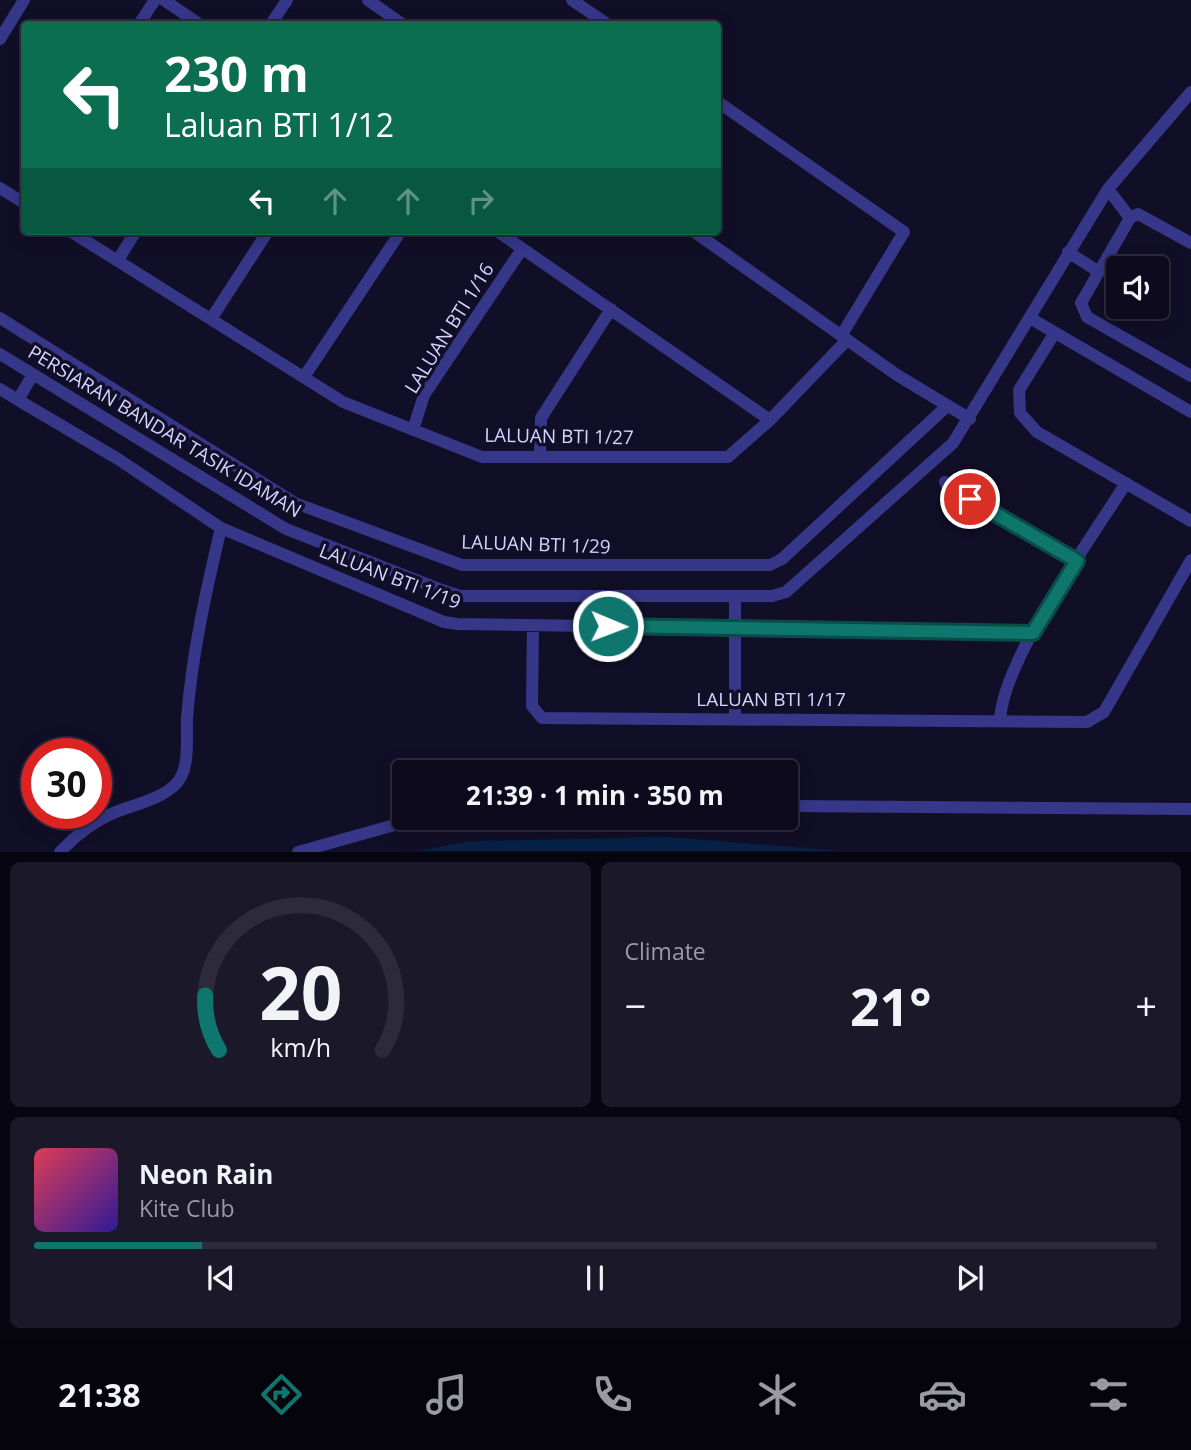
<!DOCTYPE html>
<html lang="en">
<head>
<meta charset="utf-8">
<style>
  body { margin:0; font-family:"Open Sans",sans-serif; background:#1b182a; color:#f1f3f6; height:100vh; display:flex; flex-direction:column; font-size:26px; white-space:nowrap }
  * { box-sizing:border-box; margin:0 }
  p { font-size:23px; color:#9a9aa4 }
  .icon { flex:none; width:38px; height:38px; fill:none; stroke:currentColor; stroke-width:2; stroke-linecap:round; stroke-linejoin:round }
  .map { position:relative; height:852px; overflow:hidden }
  .side { display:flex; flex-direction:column; gap:10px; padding:10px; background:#070610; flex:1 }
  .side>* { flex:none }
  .hud { position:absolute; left:21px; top:21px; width:700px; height:214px; border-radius:7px; box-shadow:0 4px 18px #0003,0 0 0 2px #2d2b3b; background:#0b6e4f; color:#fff; overflow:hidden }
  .buttons { position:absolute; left:1106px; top:256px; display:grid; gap:14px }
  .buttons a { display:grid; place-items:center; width:63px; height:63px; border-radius:7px; background:#0d0a1d; box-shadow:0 4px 18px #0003,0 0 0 2px #2d2b3b; font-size:35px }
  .speed { position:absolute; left:21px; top:738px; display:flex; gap:14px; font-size:35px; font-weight:700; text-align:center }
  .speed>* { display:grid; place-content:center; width:91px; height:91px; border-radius:50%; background:#0d0a1d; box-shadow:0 4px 18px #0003,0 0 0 2px #2d2b3b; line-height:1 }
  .speed .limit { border:10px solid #d22; background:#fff; color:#111 }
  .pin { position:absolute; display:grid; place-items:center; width:60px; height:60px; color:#fff; margin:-30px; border:4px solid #fff; border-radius:50%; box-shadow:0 2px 7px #0007 }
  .me { position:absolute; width:77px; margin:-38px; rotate:91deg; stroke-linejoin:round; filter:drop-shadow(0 0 5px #0008) }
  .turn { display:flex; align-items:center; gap:24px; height:147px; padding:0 28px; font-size:32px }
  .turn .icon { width:91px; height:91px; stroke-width:2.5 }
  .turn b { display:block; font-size:49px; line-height:60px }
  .lanes { display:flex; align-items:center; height:66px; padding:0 28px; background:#0003; justify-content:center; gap:35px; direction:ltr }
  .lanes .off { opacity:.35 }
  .big { font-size:52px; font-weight:700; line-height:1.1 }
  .side .card { flex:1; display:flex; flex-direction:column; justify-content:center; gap:10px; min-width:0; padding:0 24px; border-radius:10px; background:#1b182a }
  .side .dial { align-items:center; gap:0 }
  .dial svg { height:182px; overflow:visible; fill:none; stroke:#2d2b3b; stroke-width:7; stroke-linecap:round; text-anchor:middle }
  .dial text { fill:#f1f3f6; stroke:none }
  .song { display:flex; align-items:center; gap:21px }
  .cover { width:84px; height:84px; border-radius:10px; background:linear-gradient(135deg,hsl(350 70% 55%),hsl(250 70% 35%)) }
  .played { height:7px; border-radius:4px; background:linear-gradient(90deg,#0f766e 15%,#2d2b3b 15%) }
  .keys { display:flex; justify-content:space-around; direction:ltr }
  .heat { display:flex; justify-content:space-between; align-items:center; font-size:38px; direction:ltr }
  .side .tiles { flex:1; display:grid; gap:10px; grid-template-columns:1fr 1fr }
  .card:last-child { grid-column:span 2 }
  .trip { position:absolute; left:392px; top:760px; width:406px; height:70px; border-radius:7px; background:#0d0a1d; box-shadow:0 4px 18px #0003,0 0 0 2px #2d2b3b; font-weight:700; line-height:70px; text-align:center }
  .menu { display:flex; height:112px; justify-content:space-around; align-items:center; background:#05040c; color:#9a9aa4 }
  .menu .icon { width:49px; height:49px }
  .menu .on { color:#0f766e }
  .menu b { font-size:32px; color:#f1f3f6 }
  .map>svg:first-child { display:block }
</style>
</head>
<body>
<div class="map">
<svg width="1191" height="852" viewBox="0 0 1191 852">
  <rect width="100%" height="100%" fill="#110e27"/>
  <!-- water -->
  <path fill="#072247" d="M670 837 842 851H417L471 841Z"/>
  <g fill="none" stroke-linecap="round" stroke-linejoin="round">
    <!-- minor -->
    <path stroke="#363789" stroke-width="12" d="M164 0 199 24
      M368 0 402 24
      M572 0 607 24
      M139 24 155 0
      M271 24 287 0
      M0 39 24 0
      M718 102 904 232 841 336
      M0 188 24 203
      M1108 189 1130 218
      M70 231 343 402 482 457H728L770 420 847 340
      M497 231 770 420
      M693 231 897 375 970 419
      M1191 243 1138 214 1130 218 1081 303 1087 317 1191 376
      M1068 252 1099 272
      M118 260 136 231
      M0 318 295 503 462 565H770L782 559 946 407
      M1030 318 1191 412
      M211 319 268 231
      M1054 334 1019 390 1020 413 1037 432 1191 521
      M0 354 286 529 442 590 460 596H772L786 592 953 443 1108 189 1191 92
      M304 377 401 231
      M0 389 18 400 33 374
      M18 400 118 459 221 528
      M413 430 424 395 522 249
      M540 457 541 418 611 309
      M945 482 948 487 1077 561
      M533 625 532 706 542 718 1087 722 1104 712 1191 560
      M735 718V597
      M1000 720C1003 659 1091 539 1126 483
      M786 806 1191 809
      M60 852C75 836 91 823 111 814 131 805 158 801 175 785 191 770 186 738 187 718 192 654 206 591 221 528L444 622 457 624 1033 633
      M298 852 423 817"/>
  </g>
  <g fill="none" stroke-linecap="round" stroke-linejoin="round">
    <!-- route casing -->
    <g stroke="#0a4d48" stroke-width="18">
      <path id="route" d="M608 626 1033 633 1077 561 970 499"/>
    </g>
    <!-- route -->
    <use href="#route" stroke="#0f766e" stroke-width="12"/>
  </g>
  <g text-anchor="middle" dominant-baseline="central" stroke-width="7" stroke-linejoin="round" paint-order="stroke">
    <!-- street labels -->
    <g font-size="19" fill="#d6d3ff" stroke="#110e27">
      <text transform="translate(449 328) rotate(-58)">LALUAN BTI 1/16</text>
      <text transform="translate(165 431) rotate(31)">PERSIARAN BANDAR TASIK IDAMAN</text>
      <text transform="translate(559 436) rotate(1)">LALUAN BTI 1/27</text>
      <text transform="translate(536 544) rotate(2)">LALUAN BTI 1/29</text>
      <text transform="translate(390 576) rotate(21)">LALUAN BTI 1/19</text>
      <text x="771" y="699">LALUAN BTI 1/17</text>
    </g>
  </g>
</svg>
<div class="buttons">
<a><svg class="icon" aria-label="sound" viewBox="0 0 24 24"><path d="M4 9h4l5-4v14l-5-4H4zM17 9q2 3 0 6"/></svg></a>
</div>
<div class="speed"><div class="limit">30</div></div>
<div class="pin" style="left:970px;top:499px;background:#d93025"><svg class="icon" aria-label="arrive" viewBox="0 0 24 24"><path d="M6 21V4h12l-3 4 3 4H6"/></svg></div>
<svg class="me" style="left:608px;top:626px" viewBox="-20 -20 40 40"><circle r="17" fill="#0f766e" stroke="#fff" stroke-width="3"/><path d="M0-11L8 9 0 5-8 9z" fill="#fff"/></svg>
<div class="trip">21:39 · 1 min · 350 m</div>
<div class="hud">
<div class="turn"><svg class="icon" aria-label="left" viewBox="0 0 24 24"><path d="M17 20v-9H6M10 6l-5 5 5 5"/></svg><div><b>230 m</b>Laluan BTI 1/12</div></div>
<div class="lanes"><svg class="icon" aria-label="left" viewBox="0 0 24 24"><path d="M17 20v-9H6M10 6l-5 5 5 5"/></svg><svg class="icon off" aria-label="ahead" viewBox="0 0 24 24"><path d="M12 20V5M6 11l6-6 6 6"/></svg><svg class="icon off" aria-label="ahead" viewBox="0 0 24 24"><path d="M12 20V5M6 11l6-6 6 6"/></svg><svg class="icon off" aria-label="right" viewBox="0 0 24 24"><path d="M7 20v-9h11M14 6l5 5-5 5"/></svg></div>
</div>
</div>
<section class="side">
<div class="tiles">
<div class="card dial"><svg viewBox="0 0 100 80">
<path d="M14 69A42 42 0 1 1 86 69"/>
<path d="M14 69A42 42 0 0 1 8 45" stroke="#0f766e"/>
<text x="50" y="56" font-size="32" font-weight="700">20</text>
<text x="50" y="72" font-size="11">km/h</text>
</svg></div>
<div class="card"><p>Climate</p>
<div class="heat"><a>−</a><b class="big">21°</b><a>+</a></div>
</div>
<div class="card">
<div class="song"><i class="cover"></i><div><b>Neon Rain</b><p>Kite Club</p></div></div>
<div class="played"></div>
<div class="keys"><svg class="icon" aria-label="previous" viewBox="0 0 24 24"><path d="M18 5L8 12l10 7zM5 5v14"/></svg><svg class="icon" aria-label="pause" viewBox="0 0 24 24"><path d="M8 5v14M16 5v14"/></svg><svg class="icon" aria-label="next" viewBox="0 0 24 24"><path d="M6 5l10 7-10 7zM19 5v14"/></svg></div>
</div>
</div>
</section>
<nav class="menu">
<b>21:38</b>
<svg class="icon on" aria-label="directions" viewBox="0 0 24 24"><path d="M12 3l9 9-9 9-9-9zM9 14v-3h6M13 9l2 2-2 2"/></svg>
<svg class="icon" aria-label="music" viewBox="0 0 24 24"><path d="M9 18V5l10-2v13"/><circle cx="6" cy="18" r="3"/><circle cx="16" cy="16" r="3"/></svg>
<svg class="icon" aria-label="phone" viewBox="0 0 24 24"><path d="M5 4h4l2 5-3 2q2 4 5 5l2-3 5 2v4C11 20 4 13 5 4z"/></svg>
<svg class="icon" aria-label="climate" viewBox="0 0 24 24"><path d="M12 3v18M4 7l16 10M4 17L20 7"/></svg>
<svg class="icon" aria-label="car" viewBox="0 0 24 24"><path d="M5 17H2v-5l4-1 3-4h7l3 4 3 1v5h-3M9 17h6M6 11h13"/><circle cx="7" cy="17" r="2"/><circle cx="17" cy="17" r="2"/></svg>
<svg class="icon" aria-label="filters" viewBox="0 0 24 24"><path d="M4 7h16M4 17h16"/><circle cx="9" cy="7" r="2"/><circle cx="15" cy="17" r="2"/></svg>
</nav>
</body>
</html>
